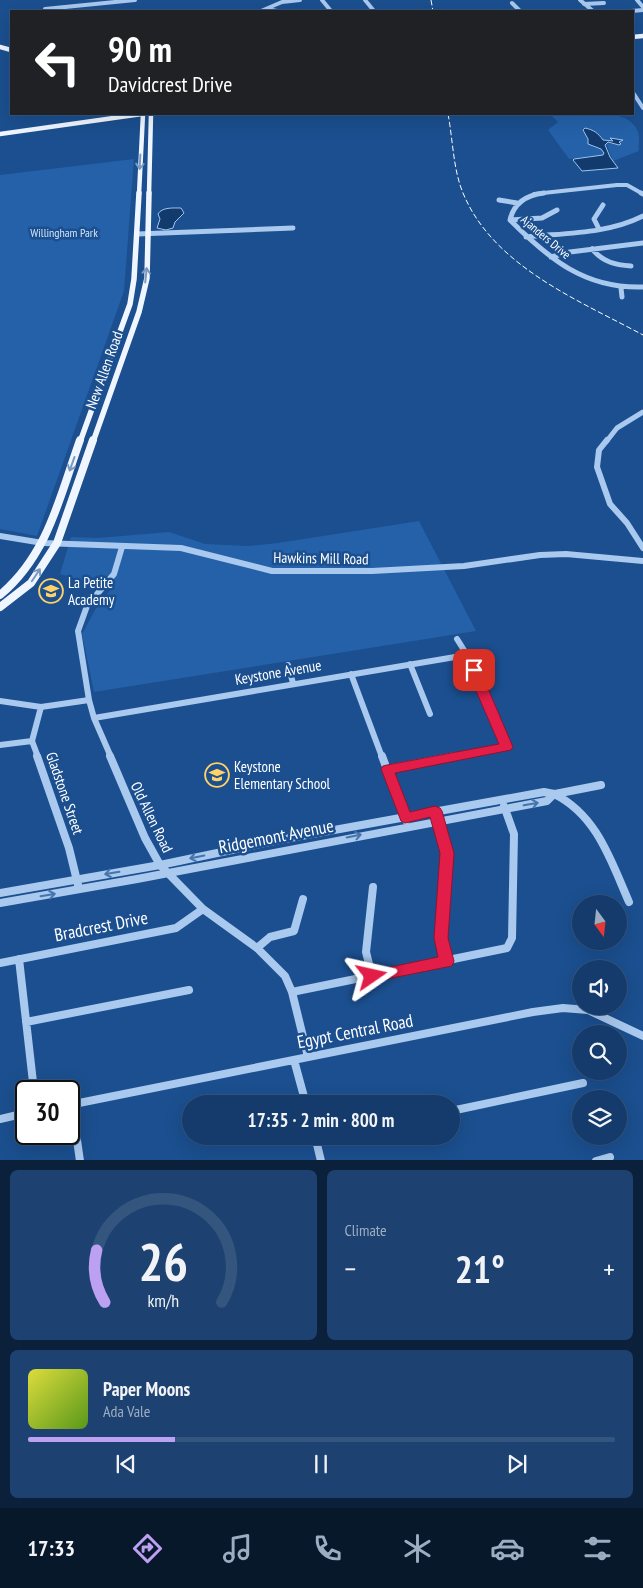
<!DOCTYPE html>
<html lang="en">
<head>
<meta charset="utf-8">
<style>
  body { margin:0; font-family:"PT Sans Narrow",sans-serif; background:#1d4271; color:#f1f3f6; height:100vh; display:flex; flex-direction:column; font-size:19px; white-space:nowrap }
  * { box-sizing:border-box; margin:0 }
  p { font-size:16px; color:#9dadc1 }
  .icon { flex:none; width:28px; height:28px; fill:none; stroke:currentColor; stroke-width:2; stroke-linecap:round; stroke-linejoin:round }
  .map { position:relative; height:1160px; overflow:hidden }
  .details { display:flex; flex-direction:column; gap:10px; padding:10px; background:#0b203b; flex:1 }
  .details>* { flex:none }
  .guide { position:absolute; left:10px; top:10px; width:624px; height:105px; border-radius:0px; box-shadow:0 5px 20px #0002,0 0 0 1px #33557e; background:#202124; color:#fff; overflow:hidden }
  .needle { width:32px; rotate:165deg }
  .buttons { position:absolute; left:572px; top:895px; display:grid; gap:10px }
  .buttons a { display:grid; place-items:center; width:55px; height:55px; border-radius:50%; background:#143b6b; box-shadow:0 5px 20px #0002,0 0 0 1px #33557e; font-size:25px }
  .speed { position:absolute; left:15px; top:1080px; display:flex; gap:10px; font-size:25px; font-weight:700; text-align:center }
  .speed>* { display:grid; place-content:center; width:65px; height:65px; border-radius:50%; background:#143b6b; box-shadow:0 5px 20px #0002,0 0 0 1px #33557e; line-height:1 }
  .speed .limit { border:2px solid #111; border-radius:8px; background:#fff; color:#111 }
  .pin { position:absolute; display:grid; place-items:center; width:42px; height:42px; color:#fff; margin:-21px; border-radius:10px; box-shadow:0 2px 8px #0006 }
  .me { position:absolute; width:55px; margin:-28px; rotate:79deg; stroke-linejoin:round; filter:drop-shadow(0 0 4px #0008) }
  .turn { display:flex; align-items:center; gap:18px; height:105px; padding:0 15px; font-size:22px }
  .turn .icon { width:65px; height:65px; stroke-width:2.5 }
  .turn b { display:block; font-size:35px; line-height:42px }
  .big { font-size:38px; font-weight:700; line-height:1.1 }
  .details .widget { flex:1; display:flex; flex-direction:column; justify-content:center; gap:8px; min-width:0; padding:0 18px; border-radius:8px; background:#1d4271 }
  .details .dial { align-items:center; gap:0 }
  .dial svg { height:130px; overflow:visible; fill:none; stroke:#33557e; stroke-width:7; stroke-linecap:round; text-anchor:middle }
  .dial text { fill:#f1f3f6; stroke:none }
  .song { display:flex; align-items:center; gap:15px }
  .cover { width:60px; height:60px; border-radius:8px; background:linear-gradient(135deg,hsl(60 70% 55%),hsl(90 70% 35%)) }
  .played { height:5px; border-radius:2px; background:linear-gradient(90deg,#bca0f2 25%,#33557e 25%) }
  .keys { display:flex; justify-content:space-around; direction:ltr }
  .heat { display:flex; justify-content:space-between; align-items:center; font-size:28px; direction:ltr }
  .details .tiles { flex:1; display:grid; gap:10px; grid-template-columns:1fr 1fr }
  .widget:last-child { grid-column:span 2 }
  .trip { position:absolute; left:182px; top:1095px; width:278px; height:50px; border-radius:25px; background:#143b6b; box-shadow:0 5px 20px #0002,0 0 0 1px #33557e; font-weight:700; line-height:50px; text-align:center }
  .dock { display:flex; height:80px; justify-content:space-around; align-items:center; background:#08182b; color:#9dadc1 }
  .dock .icon { width:35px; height:35px }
  .dock .selected { color:#bca0f2 }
  .dock b { font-size:22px; color:#f1f3f6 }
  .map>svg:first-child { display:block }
</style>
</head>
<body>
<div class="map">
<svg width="643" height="1161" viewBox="0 0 643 1161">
  <rect width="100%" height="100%" fill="#1b4f8f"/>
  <!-- green -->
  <path fill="#2461a8" d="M550 114C573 114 629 105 638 132 640 137 638 146 639 151L613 161 606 143 619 145 613 141 603 140C598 133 594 130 585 128L593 147 601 149 604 153 603 155 569 159 548 130 558 122Z
    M134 159 124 291 37 536 0 529V175Z
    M419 521 476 631 94 692 82 634 95 610 111 589 60 574 71 537 98 538 169 532 205 544 249 546 278 543Z"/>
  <!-- water -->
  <path fill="#123a6d" stroke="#9cc4f0" d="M585 128C594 130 598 133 603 140L613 141 610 138 623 140 619 142 621 144 619 145 608 142 605 145 610 157 618 168 582 171 573 160 574 159 603 155 604 153 601 149 588 144V139L583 130Z
    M181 208 184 213 175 222 173 228 166 230 157 228 160 219 158 214C162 207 173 208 181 208Z"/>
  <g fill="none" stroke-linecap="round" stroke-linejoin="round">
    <!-- minor-far3 -->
    <path stroke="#a9c9ee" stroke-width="4" d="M322 0 331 11
      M365 0 374 11
      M580 0 593 11
      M637 0 643 7
      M512 3 520 11
      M584 4 604 3
      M45 9 135 0
      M267 9 277 11
      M261 11 282 2 300 0
      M632 11 643 10
      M632 91 643 108
      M534 194 617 185H627L643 194"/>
    <!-- minor-far2 -->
    <path stroke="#a9c9ee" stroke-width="5" d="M544 193C527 195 514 202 510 220 549 259 585 289 643 287
      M641 193 643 194
      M499 200 517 203
      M510 220 542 218 557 210
      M599 229 594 219 603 205
      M137 234 293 228
      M526 237C564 233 608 234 643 216
      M592 249C603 262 615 265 631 266
      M551 257 570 252 643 243
      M621 288 622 297
      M606 442 617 428 643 412"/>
    <!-- minor-far1 -->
    <path stroke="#a9c9ee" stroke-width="6" d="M607 440 599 450 597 467 610 504 627 523 643 548
      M0 536 43 543 181 548 272 571H372L464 566 540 555 566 554 643 561
      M410 664 430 714
      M288 665 293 683
      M351 674 382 757
      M0 701 41 707 89 700
      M94 718 467 655
      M0 745 32 741
      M38 757 32 741 41 707
      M111 757 94 718 89 700 78 631 87 606 114 574 122 547
      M449 757 506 747 467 655 457 639"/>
    <!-- minor -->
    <path stroke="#a9c9ee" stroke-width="8" d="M37 756 69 848 79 889
      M110 756 145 838 160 865 203 909 257 948 285 976 292 992 308 1057
      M382 756 406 820
      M387 769 456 756
      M554 794C597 815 611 861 629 902
      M555 794 601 785
      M435 811 447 853 441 938 447 961
      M0 893 160 865 279 840 544 792 554 794 547 801 137 879 0 903
      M257 948 270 937 294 931 303 899
      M19 959 34 1091
      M0 963 176 928 203 909
      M372 976 366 952 373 887
      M292 992 507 948 512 938 514 834 504 806
      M26 1022 189 990
      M294 1060 306 1104
      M69 1105 533 1012 563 1008 588 1010 643 1036
      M72 1105 80 1161
      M451 1111 583 1083
      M0 1119 26 1113
      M315 1136 321 1161
      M316 1140 332 1136
      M596 1161 610 1157"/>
    <!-- major-far2 -->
    <path stroke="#f0f6ff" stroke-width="4.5" d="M632 37 643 36
      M0 47 11 50
      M0 134 142 114
      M139 194 143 114
      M149 194 151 114"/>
    <!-- major-far1 -->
    <path stroke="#f0f6ff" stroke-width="5.5" d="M80 442 130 304 134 279 139 193
      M93 442 139 312 147 278 149 193"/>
    <!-- major -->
    <path stroke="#f0f6ff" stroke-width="8" d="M0 595C48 555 60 496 80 440
      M0 607 31 583 57 543 93 440"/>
    <!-- rail -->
    <path stroke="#fff" stroke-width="1" stroke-dasharray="5.5 2.5" stroke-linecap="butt" d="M431 0 433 11
      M448 114C453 140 453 169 463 193 493 266 578 300 643 335"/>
  </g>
  <!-- one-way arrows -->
  <defs><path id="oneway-shaft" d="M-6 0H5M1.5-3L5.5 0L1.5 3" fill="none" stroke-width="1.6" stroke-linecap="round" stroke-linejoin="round" transform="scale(1.25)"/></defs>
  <g stroke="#7b9ac1">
    <use href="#oneway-shaft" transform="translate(140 162) rotate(93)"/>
    <use href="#oneway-shaft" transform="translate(146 275) rotate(-84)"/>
    <use href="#oneway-shaft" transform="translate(72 464) rotate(110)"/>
    <use href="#oneway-shaft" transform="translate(36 575) rotate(-56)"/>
  </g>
  <g stroke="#4674ac">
    <use href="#oneway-shaft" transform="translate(531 804) rotate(-10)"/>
    <use href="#oneway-shaft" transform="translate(354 836) rotate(-11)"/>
    <use href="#oneway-shaft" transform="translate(197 857) rotate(168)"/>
    <use href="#oneway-shaft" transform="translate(112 873) rotate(171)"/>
    <use href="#oneway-shaft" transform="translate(48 895) rotate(-9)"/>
  </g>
  <!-- route -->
  <path fill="#e11d48" stroke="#92132f" d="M474 666 480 670 513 747 511 750 395 773 410 812 435 806 440 808 442 811 454 853 448 938 454 961 452 966 372 982 367 980 365 976 367 972 438 957 434 938 440 853 430 817 405 823 401 821 381 769 383 766 387 765 499 744 467 670Z"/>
  <!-- icons -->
  <defs>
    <g id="school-ring" transform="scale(1.25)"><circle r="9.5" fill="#1b4f8f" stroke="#ffd166" stroke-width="1.5"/><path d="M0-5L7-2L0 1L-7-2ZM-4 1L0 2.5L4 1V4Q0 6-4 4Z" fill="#ffd166"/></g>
  </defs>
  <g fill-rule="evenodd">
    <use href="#school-ring" x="51" y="591"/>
    <use href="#school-ring" x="217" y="775"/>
  </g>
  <g text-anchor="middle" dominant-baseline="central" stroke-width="5" stroke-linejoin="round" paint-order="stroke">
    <!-- far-park labels -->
    <g font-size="12" fill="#cfe3fa" stroke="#1b4f8f">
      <text x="64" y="232">Willingham Park</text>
    </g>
    <!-- far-street labels -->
    <g font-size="12" fill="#fff" stroke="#1b4f8f">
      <text transform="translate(546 237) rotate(40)">Ajanders Drive</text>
    </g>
    <!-- street labels -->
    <g font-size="15" fill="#fff" stroke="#1b4f8f">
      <text transform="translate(104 370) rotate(-70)">New Allen Road</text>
      <text transform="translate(321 558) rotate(1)">Hawkins Mill Road</text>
      <text transform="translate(278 672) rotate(-10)">Keystone Avenue</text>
      <text transform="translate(65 793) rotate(71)">Gladstone Street</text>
      <text transform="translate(152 817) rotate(64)">Old Allen Road</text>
    </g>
    <!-- poi labels -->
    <g font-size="15" fill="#fff" stroke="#1b4f8f" text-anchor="start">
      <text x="68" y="582">La Petite<tspan x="68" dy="17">Academy</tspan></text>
      <text x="234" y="766">Keystone<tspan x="234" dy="17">Elementary School</tspan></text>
    </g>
    <!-- near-street labels -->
    <g font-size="18" fill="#fff" stroke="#1b4f8f">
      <text transform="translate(276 836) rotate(-11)">Ridgemont Avenue</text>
      <text transform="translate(101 926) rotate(-11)">Bradcrest Drive</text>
      <text transform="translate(355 1031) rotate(-11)">Egypt Central Road</text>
    </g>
  </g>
</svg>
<div class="buttons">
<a><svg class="needle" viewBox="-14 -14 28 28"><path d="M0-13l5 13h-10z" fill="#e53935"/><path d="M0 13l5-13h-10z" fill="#9dadc1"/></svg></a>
<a><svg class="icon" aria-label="sound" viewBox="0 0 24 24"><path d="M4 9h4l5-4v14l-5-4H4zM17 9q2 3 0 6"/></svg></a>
<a><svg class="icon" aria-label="search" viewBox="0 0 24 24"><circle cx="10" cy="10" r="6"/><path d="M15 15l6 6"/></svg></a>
<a><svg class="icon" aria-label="layers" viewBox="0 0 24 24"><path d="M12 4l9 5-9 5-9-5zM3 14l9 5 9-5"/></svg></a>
</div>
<div class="speed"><div class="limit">30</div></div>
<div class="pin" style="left:474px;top:670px;background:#d93025"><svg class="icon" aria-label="arrive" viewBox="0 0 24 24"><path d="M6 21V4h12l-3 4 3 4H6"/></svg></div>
<svg class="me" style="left:372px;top:976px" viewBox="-20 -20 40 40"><path d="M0-17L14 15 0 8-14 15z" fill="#e11d48" stroke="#fff" stroke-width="4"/></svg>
<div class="trip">17:35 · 2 min · 800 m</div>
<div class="guide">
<div class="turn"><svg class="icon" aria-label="left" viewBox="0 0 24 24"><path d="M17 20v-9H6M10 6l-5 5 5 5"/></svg><div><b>90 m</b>Davidcrest Drive</div></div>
</div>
</div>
<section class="details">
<div class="tiles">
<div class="widget dial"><svg viewBox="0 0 100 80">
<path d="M14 69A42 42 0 1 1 86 69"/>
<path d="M14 69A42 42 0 0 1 9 37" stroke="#bca0f2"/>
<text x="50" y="56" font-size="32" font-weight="700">26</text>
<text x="50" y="72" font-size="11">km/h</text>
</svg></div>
<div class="widget"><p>Climate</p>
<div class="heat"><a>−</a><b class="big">21°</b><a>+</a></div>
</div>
<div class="widget">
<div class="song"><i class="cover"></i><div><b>Paper Moons</b><p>Ada Vale</p></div></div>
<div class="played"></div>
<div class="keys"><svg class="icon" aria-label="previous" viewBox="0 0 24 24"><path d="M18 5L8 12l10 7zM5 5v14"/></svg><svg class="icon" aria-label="pause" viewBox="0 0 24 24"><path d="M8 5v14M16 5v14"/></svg><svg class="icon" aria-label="next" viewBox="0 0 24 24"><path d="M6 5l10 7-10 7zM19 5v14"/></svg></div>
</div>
</div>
</section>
<nav class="dock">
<b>17:33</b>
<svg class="icon selected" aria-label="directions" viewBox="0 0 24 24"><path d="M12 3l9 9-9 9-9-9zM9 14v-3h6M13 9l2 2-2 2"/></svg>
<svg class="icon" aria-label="music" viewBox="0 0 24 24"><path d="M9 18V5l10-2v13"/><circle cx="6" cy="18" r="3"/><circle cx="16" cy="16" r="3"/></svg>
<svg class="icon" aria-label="phone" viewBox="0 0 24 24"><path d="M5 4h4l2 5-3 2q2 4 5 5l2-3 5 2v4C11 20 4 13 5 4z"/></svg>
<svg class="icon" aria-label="climate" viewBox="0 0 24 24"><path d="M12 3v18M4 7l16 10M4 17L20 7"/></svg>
<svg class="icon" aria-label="car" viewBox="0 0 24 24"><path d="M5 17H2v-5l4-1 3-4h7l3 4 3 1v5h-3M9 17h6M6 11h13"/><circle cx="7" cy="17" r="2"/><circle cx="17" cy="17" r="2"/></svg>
<svg class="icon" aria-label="filters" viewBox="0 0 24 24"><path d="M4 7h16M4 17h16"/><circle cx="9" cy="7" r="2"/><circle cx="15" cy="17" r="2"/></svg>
</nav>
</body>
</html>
